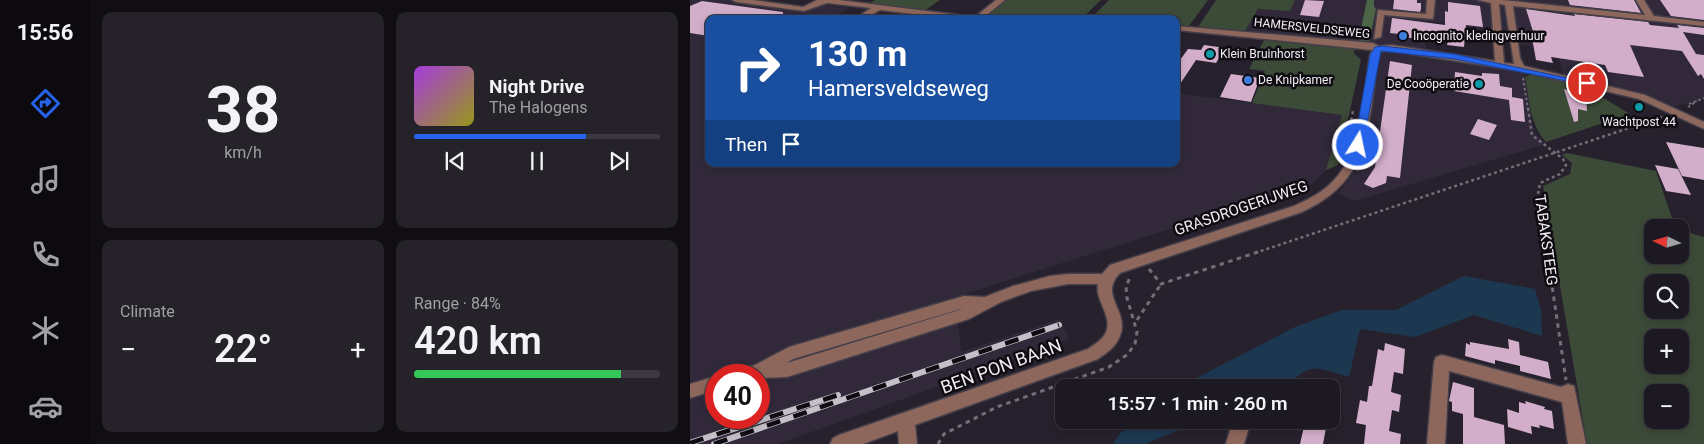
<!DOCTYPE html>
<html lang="en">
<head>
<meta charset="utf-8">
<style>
  body { margin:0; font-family:Roboto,sans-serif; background:#25222a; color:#f1f3f6; height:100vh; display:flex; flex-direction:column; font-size:19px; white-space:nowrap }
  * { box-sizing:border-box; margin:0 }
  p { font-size:16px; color:#a0a0a5 }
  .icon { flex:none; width:28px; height:28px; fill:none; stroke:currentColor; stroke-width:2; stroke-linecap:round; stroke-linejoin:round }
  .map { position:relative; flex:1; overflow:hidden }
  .side { display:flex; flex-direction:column; gap:12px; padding:12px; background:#100e13; width:600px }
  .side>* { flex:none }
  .hud { position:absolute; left:15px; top:15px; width:475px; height:152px; border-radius:10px; box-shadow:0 2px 8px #0003,0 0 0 1px #3b3840; background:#1a4fa0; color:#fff; overflow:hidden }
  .needle { width:32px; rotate:275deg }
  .tools { position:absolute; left:954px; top:219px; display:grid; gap:10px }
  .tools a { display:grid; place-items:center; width:45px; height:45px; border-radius:10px; background:#1d1922; box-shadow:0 2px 8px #0003,0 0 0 1px #3b3840; font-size:25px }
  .speed { position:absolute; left:15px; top:364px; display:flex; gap:10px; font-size:25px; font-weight:700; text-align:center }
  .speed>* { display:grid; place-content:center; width:65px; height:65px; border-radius:50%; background:#1d1922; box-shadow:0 2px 8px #0003,0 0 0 1px #3b3840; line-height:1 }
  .speed .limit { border:8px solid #d22; background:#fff; color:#111 }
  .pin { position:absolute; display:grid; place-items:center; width:42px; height:42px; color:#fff; margin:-21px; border:2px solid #fff; border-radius:50%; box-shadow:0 1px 5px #0007 }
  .me { position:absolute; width:55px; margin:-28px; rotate:10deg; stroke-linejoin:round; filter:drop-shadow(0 0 4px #0008) }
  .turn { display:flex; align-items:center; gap:18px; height:105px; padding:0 20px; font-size:22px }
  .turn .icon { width:65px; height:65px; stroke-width:2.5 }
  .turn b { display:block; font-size:35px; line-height:42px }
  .then { display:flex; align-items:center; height:48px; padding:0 20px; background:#0003; gap:10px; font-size:19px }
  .big { font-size:38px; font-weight:600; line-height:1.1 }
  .side .widget { flex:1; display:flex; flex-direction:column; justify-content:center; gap:8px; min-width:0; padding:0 18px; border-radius:10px; background:#25222a }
  .side .dial { align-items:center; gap:0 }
  .dial b { font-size:65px; line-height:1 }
  .song { display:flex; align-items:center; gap:15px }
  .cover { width:60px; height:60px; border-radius:8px; background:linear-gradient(135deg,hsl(280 70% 55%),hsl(60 70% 35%)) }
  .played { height:5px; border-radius:2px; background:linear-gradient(90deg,#2563eb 70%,#3b3840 70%) }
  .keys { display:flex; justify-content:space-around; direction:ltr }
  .heat { display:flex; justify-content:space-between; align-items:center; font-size:28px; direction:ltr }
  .charge { height:8px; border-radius:4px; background:linear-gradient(90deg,#34c759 84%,#3b3840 0) }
  .side .tiles { flex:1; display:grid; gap:12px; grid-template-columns:repeat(2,1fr) }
  .trip { position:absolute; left:365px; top:379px; width:285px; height:50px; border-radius:10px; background:#1d1922; box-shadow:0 2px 8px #0003,0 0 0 1px #3b3840; font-weight:600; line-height:50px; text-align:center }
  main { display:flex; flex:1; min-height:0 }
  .dock { display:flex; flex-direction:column; width:90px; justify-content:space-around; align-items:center; background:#0c0a0e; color:#a0a0a5 }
  .dock .icon { width:35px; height:35px }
  .dock .active { color:#2563eb }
  .dock b { font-size:22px; color:#f1f3f6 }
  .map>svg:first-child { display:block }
</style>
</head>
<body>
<main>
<nav class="dock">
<b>15:56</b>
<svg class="icon active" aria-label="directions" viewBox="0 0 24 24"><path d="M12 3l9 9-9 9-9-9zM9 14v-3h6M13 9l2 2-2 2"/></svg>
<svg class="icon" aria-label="music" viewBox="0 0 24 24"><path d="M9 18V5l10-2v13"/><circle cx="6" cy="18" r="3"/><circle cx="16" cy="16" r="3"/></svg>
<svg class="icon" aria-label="phone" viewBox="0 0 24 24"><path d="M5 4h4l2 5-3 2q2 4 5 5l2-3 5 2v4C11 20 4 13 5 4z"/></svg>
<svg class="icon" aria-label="climate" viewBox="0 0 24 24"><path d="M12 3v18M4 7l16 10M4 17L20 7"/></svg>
<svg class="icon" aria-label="car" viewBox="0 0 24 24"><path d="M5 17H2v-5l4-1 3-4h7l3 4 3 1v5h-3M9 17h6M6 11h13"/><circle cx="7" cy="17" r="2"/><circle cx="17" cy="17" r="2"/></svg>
</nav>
<section class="side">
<div class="tiles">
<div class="widget dial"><b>38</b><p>km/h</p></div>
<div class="widget">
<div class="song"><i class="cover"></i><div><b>Night Drive</b><p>The Halogens</p></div></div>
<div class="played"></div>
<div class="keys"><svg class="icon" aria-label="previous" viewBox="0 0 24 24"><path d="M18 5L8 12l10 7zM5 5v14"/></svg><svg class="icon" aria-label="pause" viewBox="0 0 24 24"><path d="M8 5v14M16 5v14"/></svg><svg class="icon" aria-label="next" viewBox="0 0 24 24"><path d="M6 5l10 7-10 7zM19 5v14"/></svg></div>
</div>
<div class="widget"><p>Climate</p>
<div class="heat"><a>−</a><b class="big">22°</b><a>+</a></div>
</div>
<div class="widget"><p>Range · 84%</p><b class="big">420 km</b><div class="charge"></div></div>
</div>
</section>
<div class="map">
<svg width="1014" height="444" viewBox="0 0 1014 444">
  <rect width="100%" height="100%" fill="#27212d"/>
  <!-- built -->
  <path fill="#31293a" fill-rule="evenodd" d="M0 0H39L108 11 132 5 159 8 140 19H19V164H486V93L653 115 636 170 622 184 265 297 271 352 370 319 379 339 88 444H0ZM26 375H69V418H26Z
    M605 0H1014V98L983 107 960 97 874 76 866 49 804 41 802 30 737 21 736 51 834 70 844 132 856 144 664 201 648 193 665 171 692 45 555 31 568 9 600 11Z"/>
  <!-- green -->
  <path fill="#3c4a38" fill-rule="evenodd" d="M185 0H250L234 11 178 4Z
    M314 0H411L391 19 296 17V15Z
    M419 0H518L499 26 486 25V19H400Z
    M526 0H605L600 11 568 9 555 31 508 27Z
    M575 38 665 46 664 53 671 60 648 165 636 170 652 115 562 103 575 71 559 69Z
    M843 74 892 85 940 114 856 142C839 123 840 101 835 77Z
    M877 153 966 171 985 227 962 228V255H990V230L1014 237V444H897L853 186 880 174 882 163 872 155ZM962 282H990V310H962ZM962 338H990V365H962ZM962 392H990V420H962Z"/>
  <!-- forest -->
  <path fill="#4d6547" d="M677 0H684V6L686 9 679 43 668 42Z"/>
  <!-- water -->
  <path fill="#1c3851" d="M774 276 845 289 851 310 852 336 784 315 725 337 670 329 659 377C627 368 621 360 597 387H489L605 327 652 310H706Z
    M457 420H533L528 428 506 423 455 444H423L431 432Z"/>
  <!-- building -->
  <path fill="#d2aeca" d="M615 0 634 1 629 17 610 15Z
    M704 0H727V3H731V9L730 12 703 9Z
    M878 0H944L951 13 880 5Z
    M970 0H1014V20L981 16Z
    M12 1 93 12V19H19V36L0 33V6Z
    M758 2 790 6 793 27 776 25 774 47 757 45 758 41 709 37V34L700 33 702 18 755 25V11L758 12Z
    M836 9 885 16 884 14 958 22 960 25 989 28 987 25 1014 28V35L993 32 1006 54 1014 55V79L1011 74 1008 76 992 51 940 45 954 77 918 72 915 65 861 57 863 63 846 60 842 38H845Z
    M514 45 535 48 526 63 506 60 486 90V59L490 60 498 49 511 50Z
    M700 61 722 65 710 178 697 176 696 183 683 188 674 184 685 167Z
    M765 72 792 76V73L809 74 810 86 822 88V97L833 99 835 122 821 120 819 100 764 91Z
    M541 74 570 78 561 102 530 97Z
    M874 89 896 96 897 111 888 109V121L884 122Z
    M788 119 807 125 799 140 780 134Z
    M976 142 1014 148V180L992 176Z
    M965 165 988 169 1001 195 976 191Z
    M818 339 829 342 830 355 858 362 861 379 830 371V366L805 360V364L775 356 776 343 780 345V342L819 349Z
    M695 343 715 349 713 374 704 372 701 392 711 395 709 412 702 410 699 431 711 434 710 444H674L676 425 666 423 670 400 677 402 679 386H682L688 349 694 351Z
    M763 382 784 388V417L814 425 815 444H773V414L762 411V402L759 401Z
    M835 401 855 407 854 409 862 411 864 429 849 425 850 428 841 426 842 434 818 427 817 409 829 413V402L836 404Z
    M615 422 636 428 633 444H610Z"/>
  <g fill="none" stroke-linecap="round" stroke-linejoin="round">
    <!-- minor casing -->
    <g stroke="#433e49" stroke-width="3">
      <path id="minor" d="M42 0H63L113 7 127 0H149L285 17 306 0H315L292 19H264L190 10 175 19H165L181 8 137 3 114 11 46 2Z
        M737 0H745L743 19 694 15 691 37 684 39 688 10 736 14Z
        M788 0H813L955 15 946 0H954L964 16 1014 22V26L823 6 830 58 834 66 955 95 1014 122V129L949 99 830 71 702 51H690C685 62 686 78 684 89 676 148 670 185 612 212L430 273C405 299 449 314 424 346 420 351 413 355 408 359L225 425 227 444H209L208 431 173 444H140L143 438 149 435 398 349C403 345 409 342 413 337 427 320 404 301 408 284H378L341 291 311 302 279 319 97 377 69 378V375H48L50 370 65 365 99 347 274 296 295 297 323 286 360 276 378 274H412L420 265 604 206C619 199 634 192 645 179 671 151 674 92 680 55L682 50 486 30V26L683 43 689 46 702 45 805 61 801 3ZM809 4 815 5 824 64 814 63ZM274 308 269 310 97 363 103 359Z
        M752 355 871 387 878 384 884 386 896 444H878L872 402 759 371 755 444H737L744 362 746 357Z
        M26 376V390L0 398V384Z
        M543 420H561L554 444H536Z"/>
    </g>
    <!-- path-far2 -->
    <path stroke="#736e79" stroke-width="2" stroke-dasharray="2.5 2.5" stroke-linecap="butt" d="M833 78 838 109
      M999 104 1014 98
      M998 107 1007 101"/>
    <!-- path-far1 -->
    <path stroke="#736e79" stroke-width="2.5" stroke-dasharray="3 3" stroke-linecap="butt" d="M838 108 842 135 873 159 876 165 870 174 850 183 848 194 857 253
      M660 126 663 111
      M565 253 972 117"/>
    <!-- path -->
    <path stroke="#736e79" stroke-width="3" stroke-dasharray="4.5 4.5" stroke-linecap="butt" d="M857 252 876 380
      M459 269 471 284 568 252
      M447 320 471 284
      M248 444 254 434 307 407 419 367 437 355 445 344 447 332 437 298 436 287 440 277"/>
    <!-- minor -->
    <use href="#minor" fill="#8d675b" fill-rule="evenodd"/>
    <!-- rail casing -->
    <g stroke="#c4c0c9" stroke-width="6">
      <path id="rail" d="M0 443 148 395
        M24 444 369 325"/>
    </g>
    <!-- rail -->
    <use href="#rail" stroke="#0f0c11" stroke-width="4.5" stroke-dasharray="14" stroke-linecap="butt"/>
  </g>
  <!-- route -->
  <path fill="#2563eb" stroke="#184099" d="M692 46 764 54 901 83 897 85 764 59 691 51 673 145 668 148 664 145 680 55 685 47Z"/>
  <!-- markers -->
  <g fill="#3f7fe0" stroke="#0f0c11" stroke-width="2">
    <circle cx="713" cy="36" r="5"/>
    <circle cx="558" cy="80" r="5"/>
  </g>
  <g fill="#0f9aa8" stroke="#0f0c11" stroke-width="2">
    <circle cx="520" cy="54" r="5"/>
    <circle cx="789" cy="84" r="5"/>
    <circle cx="949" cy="107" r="5"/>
  </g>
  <g text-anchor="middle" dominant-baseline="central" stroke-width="5" stroke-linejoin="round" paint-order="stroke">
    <!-- far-street labels -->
    <g font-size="12" fill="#f1edf5" stroke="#0f0c11">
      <text transform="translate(622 28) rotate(6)">HAMERSVELDSEWEG</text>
    </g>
    <!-- far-poi labels -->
    <g font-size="12" fill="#f1edf5" stroke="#0f0c11" text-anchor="start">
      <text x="723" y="36">Incognito kledingverhuur</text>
      <text x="530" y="54">Klein Bruinhorst</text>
      <text x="568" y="80">De Knipkamer</text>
      <text x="779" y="84" text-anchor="end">De Cooöperatie</text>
      <text x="949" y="122" text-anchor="middle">Wachtpost 44</text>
    </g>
    <!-- street labels -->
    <g font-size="15" fill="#f1edf5" stroke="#0f0c11">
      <text transform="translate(551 208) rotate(-19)">GRASDROGERIJWEG</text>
      <text transform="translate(856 240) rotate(82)">TABAKSTEEG</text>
    </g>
    <!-- near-street labels -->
    <g font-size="18" fill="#f1edf5" stroke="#0f0c11">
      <text transform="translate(311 366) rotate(-20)">BEN PON BAAN</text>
    </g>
  </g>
</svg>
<div class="tools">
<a><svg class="needle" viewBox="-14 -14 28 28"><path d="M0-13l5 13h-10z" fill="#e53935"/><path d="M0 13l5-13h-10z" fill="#a0a0a5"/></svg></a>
<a><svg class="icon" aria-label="search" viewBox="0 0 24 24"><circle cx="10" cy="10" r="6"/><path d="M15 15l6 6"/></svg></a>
<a>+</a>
<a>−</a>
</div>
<div class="speed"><div class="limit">40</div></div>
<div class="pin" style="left:897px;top:83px;background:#d93025"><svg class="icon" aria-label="arrive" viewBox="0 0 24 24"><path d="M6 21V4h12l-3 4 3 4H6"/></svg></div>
<svg class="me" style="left:668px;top:145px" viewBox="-20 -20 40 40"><circle r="17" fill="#2563eb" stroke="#fff" stroke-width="3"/><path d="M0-11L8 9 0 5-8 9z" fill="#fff"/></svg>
<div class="trip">15:57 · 1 min · 260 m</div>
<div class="hud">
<div class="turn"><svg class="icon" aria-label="right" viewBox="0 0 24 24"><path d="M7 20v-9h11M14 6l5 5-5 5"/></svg><div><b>130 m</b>Hamersveldseweg</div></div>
<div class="then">Then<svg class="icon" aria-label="arrive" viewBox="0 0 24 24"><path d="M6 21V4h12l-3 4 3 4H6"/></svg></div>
</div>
</div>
</main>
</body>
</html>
